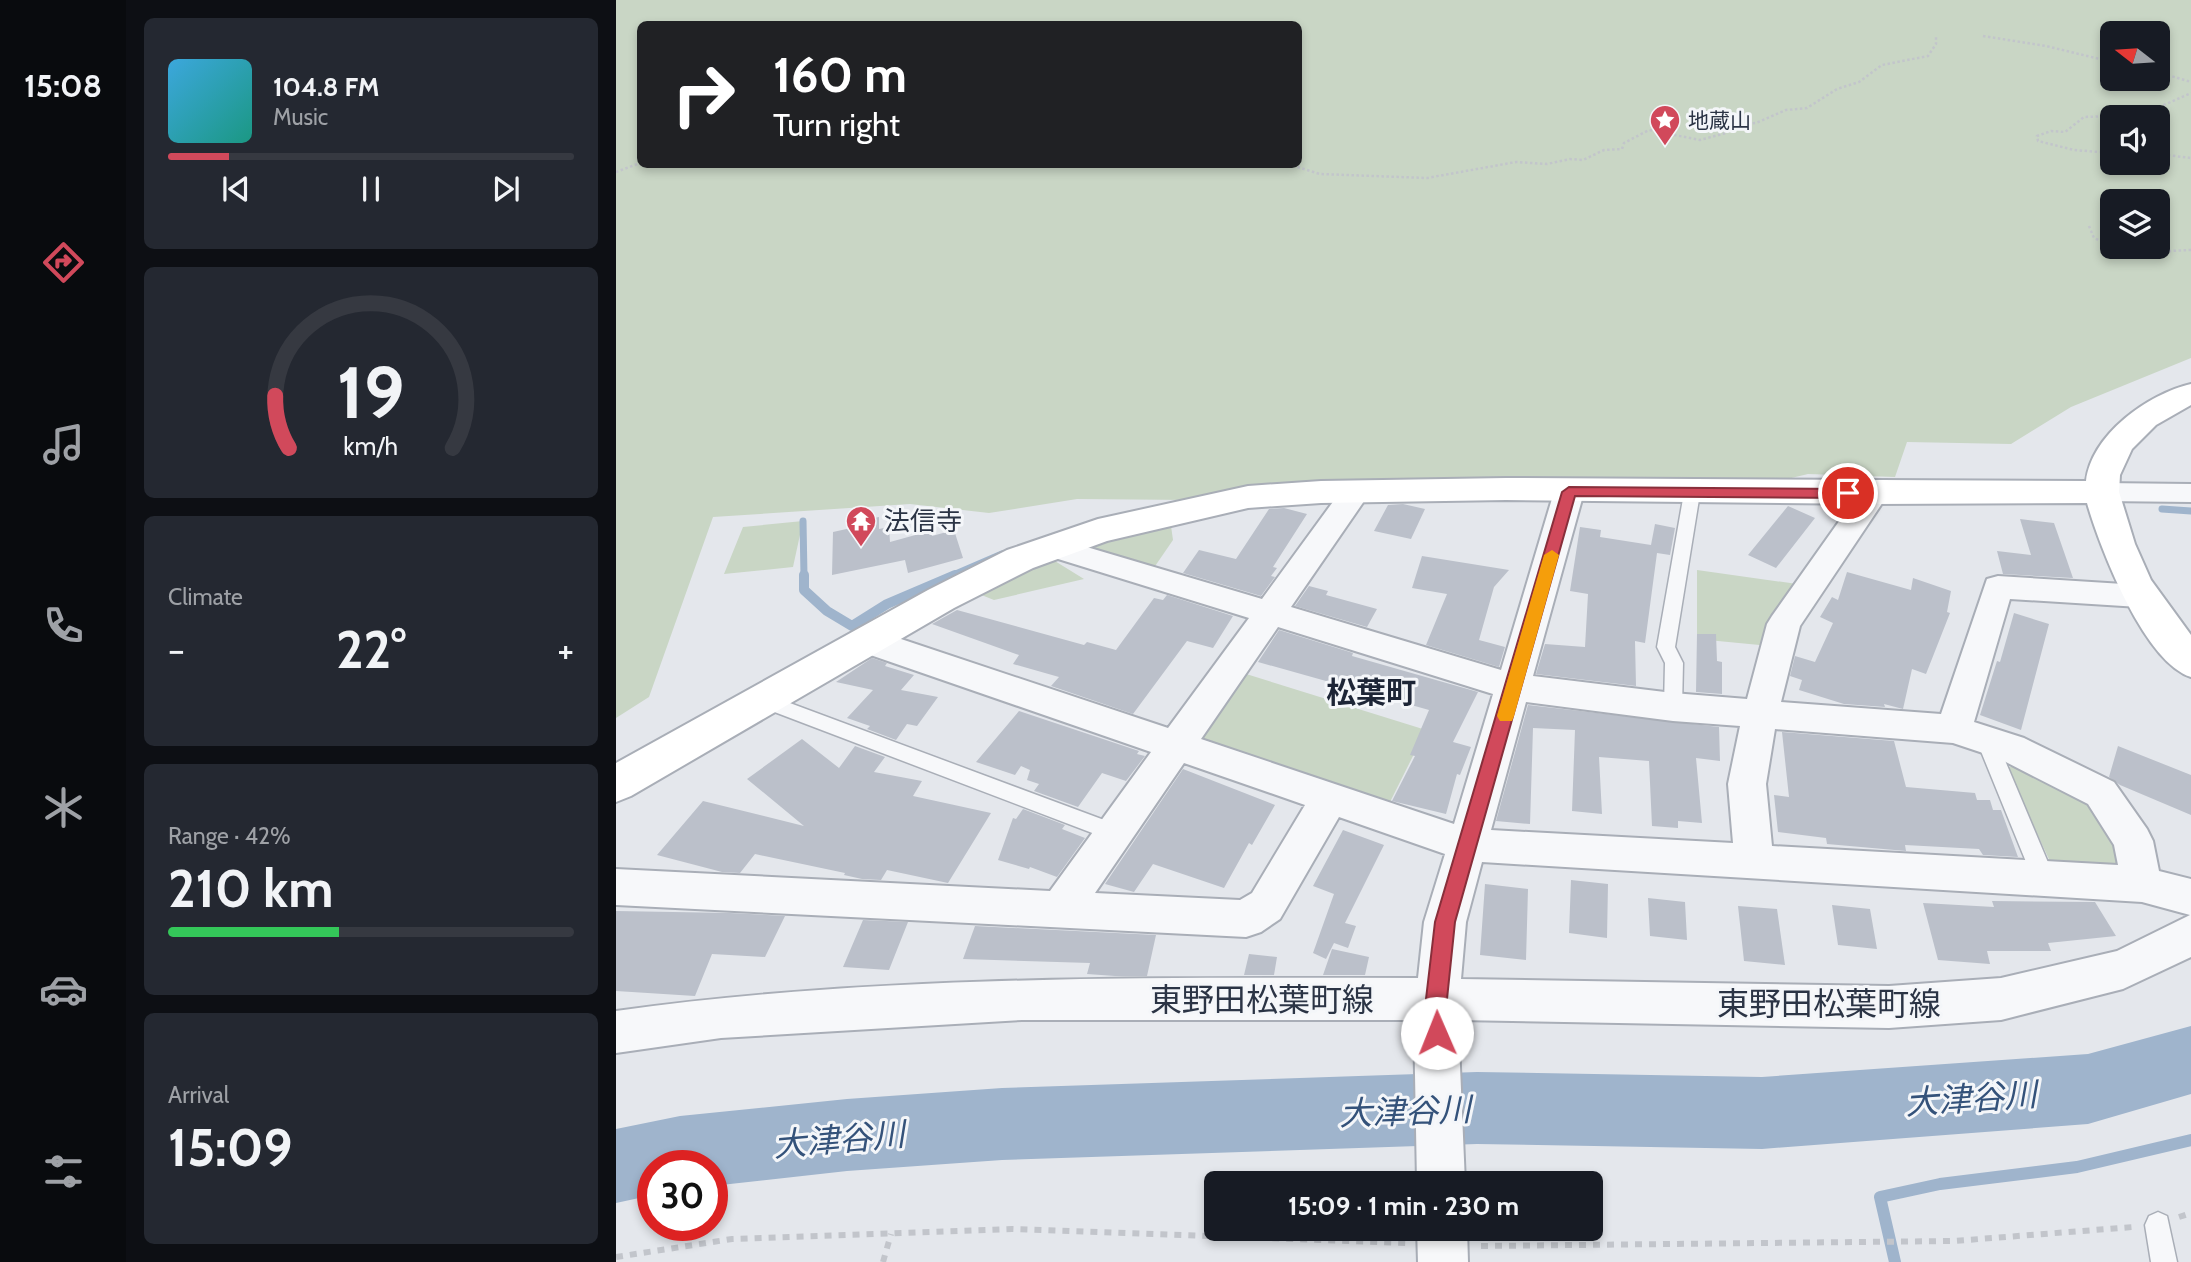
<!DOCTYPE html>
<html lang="en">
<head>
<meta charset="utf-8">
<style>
  body { margin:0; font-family:Cabin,"Noto Sans JP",sans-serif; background:#242831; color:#f1f3f6; height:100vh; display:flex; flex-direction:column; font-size:26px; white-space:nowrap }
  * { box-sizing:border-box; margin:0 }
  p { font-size:23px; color:#9ea1a6 }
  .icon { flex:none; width:38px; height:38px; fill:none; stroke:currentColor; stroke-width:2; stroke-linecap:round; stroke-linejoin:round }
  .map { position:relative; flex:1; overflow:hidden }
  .sheet { display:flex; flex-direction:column; gap:18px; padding:18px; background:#0d0f14; width:490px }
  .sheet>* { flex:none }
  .top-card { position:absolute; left:21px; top:21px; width:665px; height:147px; border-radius:10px; box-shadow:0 4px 10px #0003; background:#202124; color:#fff; overflow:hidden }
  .needle { width:46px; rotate:287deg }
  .buttons { position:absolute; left:1484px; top:21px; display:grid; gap:14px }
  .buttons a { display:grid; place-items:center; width:70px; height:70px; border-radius:10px; background:#171b24; box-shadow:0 4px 10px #0003; font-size:35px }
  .speed { position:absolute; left:21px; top:1150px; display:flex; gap:14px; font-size:35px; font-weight:700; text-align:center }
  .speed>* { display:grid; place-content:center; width:91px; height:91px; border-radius:50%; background:#171b24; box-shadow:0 4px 10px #0003; line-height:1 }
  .speed .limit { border:10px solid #d22; background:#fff; color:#111 }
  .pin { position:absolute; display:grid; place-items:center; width:60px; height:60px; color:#fff; margin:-30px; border:4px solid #fff; border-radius:50%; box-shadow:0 2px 7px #0007 }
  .me { position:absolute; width:77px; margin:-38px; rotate:359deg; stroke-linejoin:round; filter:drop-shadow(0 0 5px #0008) }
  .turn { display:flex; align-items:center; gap:24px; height:147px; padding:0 21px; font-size:32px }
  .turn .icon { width:91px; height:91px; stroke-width:2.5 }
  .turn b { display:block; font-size:49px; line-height:60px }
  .big { font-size:52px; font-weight:800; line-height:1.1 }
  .sheet .widget { flex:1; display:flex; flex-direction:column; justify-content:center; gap:10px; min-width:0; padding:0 24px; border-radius:10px; background:#242831 }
  .sheet .dial { align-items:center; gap:0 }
  .dial svg { height:182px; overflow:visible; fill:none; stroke:#363941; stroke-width:7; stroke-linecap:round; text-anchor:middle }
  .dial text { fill:#f1f3f6; stroke:none }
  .song { display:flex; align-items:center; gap:21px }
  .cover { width:84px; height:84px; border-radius:10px; background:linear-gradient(135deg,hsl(200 70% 55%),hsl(170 70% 35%)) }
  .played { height:7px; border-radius:4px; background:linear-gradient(90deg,#d1495b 15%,#363941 15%) }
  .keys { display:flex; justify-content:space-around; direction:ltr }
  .heat { display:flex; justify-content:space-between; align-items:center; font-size:38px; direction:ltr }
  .charge { height:10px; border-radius:5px; background:linear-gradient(90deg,#34c759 42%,#363941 0) }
  .trip { position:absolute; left:588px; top:1171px; width:399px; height:70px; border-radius:10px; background:#171b24; box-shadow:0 4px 10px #0003; font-weight:800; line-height:70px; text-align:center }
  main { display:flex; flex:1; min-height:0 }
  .dock { display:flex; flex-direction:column; width:126px; justify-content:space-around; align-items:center; background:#090b0e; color:#9ea1a6 }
  .dock .icon { width:49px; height:49px }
  .dock .on { color:#d1495b }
  .dock b { font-size:32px; color:#f1f3f6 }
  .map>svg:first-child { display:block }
</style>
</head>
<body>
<main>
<nav class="dock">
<b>15:08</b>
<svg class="icon on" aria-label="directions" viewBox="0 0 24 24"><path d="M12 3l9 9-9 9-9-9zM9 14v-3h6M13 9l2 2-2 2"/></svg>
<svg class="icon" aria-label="music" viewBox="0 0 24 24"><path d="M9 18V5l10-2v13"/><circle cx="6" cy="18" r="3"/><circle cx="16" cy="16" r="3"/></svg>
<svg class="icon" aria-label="phone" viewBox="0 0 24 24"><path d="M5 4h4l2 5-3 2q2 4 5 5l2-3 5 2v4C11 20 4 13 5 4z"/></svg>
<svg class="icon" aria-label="climate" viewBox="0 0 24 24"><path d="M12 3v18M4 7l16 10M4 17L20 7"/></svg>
<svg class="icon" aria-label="car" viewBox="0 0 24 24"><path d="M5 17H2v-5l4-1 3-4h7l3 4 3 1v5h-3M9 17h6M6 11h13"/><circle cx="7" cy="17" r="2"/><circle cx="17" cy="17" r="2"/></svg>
<svg class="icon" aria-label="filters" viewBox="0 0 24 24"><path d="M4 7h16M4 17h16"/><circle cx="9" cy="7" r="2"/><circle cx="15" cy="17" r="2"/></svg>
</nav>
<section class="sheet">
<div class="widget">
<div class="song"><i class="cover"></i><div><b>104.8 FM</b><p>Music</p></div></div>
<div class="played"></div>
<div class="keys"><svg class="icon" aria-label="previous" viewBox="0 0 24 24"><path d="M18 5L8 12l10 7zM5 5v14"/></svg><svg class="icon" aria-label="pause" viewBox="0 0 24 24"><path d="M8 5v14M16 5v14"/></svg><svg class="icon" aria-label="next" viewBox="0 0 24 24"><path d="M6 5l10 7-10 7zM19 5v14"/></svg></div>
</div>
<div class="widget dial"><svg viewBox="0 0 100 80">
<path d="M14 69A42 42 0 1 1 86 69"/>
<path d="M14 69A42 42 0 0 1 8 46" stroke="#d1495b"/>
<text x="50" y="56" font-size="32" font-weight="700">19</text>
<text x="50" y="72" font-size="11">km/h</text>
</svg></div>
<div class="widget"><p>Climate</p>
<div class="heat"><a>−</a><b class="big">22°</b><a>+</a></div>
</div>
<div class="widget"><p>Range · 42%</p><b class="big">210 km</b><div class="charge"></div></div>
<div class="widget"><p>Arrival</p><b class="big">15:09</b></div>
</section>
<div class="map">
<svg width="1575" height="1262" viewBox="0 0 1575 1262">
  <rect width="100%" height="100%" fill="#e4e7ec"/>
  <!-- green -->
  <path fill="#c9d6c5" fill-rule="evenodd" d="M0 0H1575V358L1455 407 1395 444 1291 442 1279 477 1192 474 1167 480 1000 477 802 478 574 500 461 499 373 513 294 504 97 517 33 697 0 718ZM24 24H682V164H24ZM1496 33H1542V79H1496ZM1496 117H1542V163H1496ZM1496 201H1542V247H1496Z
    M187 521 177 567 108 574 127 527Z
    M555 526 557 540 535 572 467 551 493 540Z
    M434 558 468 579 378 600 363 594Z
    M1081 570 1188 585 1154 646 1081 639Z
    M627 673 810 730 772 806 581 737Z
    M1390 767H1406L1476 800 1512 864 1438 870Z"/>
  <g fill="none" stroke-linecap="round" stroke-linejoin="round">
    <!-- stream-far2 -->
    <path stroke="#9fb4cc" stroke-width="7" d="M1546 509 1575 511
      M187 521 188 576
      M335 576 386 554"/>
    <!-- stream-far1 -->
    <path stroke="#9fb4cc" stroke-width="10" d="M188 575V590L211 611 236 626 271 604 339 575"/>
    <!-- stream -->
    <path stroke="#9fb4cc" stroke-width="12" d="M1279 1262 1264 1197 1324 1184 1461 1167 1575 1140"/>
    <!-- river -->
    <path fill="#9fb4cc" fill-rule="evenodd" d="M1575 1026V1094L1472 1124 1146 1149 861 1144 386 1160 231 1171 96 1186V1166H37V1195L0 1203V1129L64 1116 231 1099 386 1088 861 1072 1146 1077 1472 1054Z"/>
  </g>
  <!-- building -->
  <path fill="#bbc0ca" d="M787 504 809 509 795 539 758 531 772 505Z
    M1172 506 1199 518 1160 568 1132 555Z
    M668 508 691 514 657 567 661 568 655 576 659 577 645 596 567 573 583 550 620 559 653 509Z
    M263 517V529L273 527 274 542 314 531 316 536 338 530 347 558 292 573 289 560 216 575 217 532 235 528 232 523Z
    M1404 519 1438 523 1457 578 1387 574 1381 551 1415 555Z
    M1039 524 1059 528 1054 555 1041 553 1029 643 1019 641 1020 686 920 674 929 644 969 647 972 594 954 591 964 527 985 530 984 537 1035 545Z
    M806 556 893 570 878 587 863 640 889 647 883 667 810 645 831 594 796 588Z
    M1231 572 1295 590 1297 578 1335 591 1331 612 1334 613 1310 674 1296 669 1287 709 1268 704 1269 707 1228 704 1183 690 1186 680 1174 676 1179 656 1199 662 1217 623 1204 617 1216 597 1222 600Z
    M693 586 712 591 710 595 761 609 751 627 679 606Z
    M551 595 617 616 597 648 571 641 517 714 435 686 443 677 397 664 403 655 316 624 341 610 468 645 471 642 500 650 538 598 547 600Z
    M1398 613 1433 624 1405 730 1364 715 1381 661 1384 662Z
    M663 630 737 653 736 656 862 692 837 742 855 747 844 775 841 774 830 814 776 801 799 756 794 755 813 710 642 662Z
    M1081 634H1100L1101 661 1106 662V694L1080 692Z
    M256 658 271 663 269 666 298 675 285 690 322 697 301 726 291 724 280 740 251 729 254 726 231 718 257 690 220 682Z
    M912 705 1103 727 1104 761 1080 758 1086 823 1062 821V828L1036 826 1033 761 983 757 986 814 956 811 959 730 917 728 914 824 880 821Z
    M403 711 523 751 521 754 529 756 510 781 486 773 462 807 418 791 423 784 411 780 414 770 405 766 399 775 360 762Z
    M1166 732 1278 741 1290 787 1359 793 1361 800H1374L1377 810H1385L1402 857 1367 855 1363 849 1289 845 1290 851 1211 844 1210 838 1162 832 1158 795 1173 797Z
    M186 739 223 768 239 746 269 757 258 772 306 781 297 796 375 813 332 883 271 870 265 880 246 879 228 875 229 873 139 854 124 873 106 872 41 855 87 801 188 826 131 779Z
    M1502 746 1575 775V815L1504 785 1493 777Z
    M567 769 659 805 636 845 633 843 608 888 537 864 518 892 489 884Z
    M407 809 449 825 446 829 469 838 441 877 414 867 413 869 382 860 397 818 400 819Z
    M727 830 768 845 729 923 740 926 732 948 718 943 710 959 697 953 718 894 697 886Z
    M955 880 992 884 991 938 953 933Z
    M869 884 912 889 910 960 864 955Z
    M1032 898 1069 902 1071 940 1034 936Z
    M1376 901 1479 902 1500 936 1432 943 1435 951H1371L1374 964 1322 960 1307 903 1378 907Z
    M1216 905 1254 909 1261 949 1222 945Z
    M1122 906 1161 909 1169 965 1128 961Z
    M0 911 114 913 169 916 149 957 96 954 79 996 0 991Z
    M247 920 292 922 273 970 227 967Z
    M359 926 540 935 531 976H499L471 974 474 963 347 959Z
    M716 949 753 957 749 975H707Z
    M633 954 661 957 658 975H628Z"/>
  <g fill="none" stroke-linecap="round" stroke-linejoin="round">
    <!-- lane casing -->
    <g stroke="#a9aeb7" stroke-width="3">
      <path id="lane" d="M1076 488 1084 493 1059 647 1067 663 1066 707 1064 712H1050L1048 707 1049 663 1041 647 1068 493Z
        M147 693 507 827 510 833 507 839 500 842 140 705 138 700 140 695Z
        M1370 732 1377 734 1380 739 1439 879 1435 886 1428 888 1421 886 1417 879 1360 739 1363 734Z
        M1542 1212 1551 1216 1561 1262H1535L1529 1225 1533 1216Z"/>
    </g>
    <!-- street casing -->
    <g stroke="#a9aeb7" stroke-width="4">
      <path id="street" d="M740 482 750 484 755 491 675 607 885 670 938 492 943 485 953 483 963 485 968 492 917 676 1057 693 1131 699 1151 624 1156 616 1248 486 1258 484 1268 486 1273 493 1184 626 1165 702 1325 714 1371 579 1382 576 1523 585 1534 588 1539 596 1534 604 1523 607 1394 599 1358 722 1408 738 1498 782 1531 829 1537 841 1543 871 1575 879V957L1507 989 1385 1020 1273 1028 842 1020 849 1183H801L798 1020H406L105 1038 0 1053V1011C266 974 534 978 802 978L808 922 829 854 723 817 664 919 645 932 630 937 0 905V869L434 891 535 752 240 650 235 641 240 632 252 629 264 632 552 728 633 618 426 554 422 547 426 540 437 537 646 599 730 484ZM662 627 877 694 838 824 585 739ZM910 702 1057 721 1124 726 1112 784 1117 843 875 830ZM1159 729 1337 743 1382 758 1472 804 1498 845 1502 865 1156 846 1150 784ZM568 763 689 805 636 893 624 900 479 893ZM866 862 1526 902 1574 915 1501 951 1385 978 1273 986 845 979 850 922Z
        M1486 483 1575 484V502L1486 501 1476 499 1471 492 1476 485Z
        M801 1228H851L852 1262H802Z"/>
    </g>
    <!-- secondary casing -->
    <g stroke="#a9aeb7" stroke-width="4">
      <path id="secondary" d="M1575 384V405L1540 425 1516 449 1504 475 1503 492 1519 544 1535 580 1575 635V677C1528 662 1484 548 1471 503L1258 504 890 500 705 503 632 508 491 541 417 568 338 608 15 796 0 802V763L312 590 391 550 482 519 632 486 705 481 890 478 1470 481C1476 434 1532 394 1575 384Z"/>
    </g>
    <!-- path-far1 -->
    <path stroke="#c2c5cb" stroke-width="2.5" stroke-dasharray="2.5 2.5" stroke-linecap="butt" d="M1367 36 1430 46 1496 62
      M1542 72 1575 82
      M1496 153 1458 150 1422 141 1421 136 1435 131 1449 132 1468 117 1525 115 1575 93
      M1542 154 1575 158
      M623 164H637
      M653 164H666
      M672 164 704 174 811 178 900 162 931 164 954 159 967 160 988 150 1006 149 1008 143 1033 130 1084 140 1110 133 1114 125 1140 123 1170 110 1191 108 1221 89 1243 82 1266 65 1312 56 1320 44V35
      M0 172 24 163
      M1473 226 1478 238 1496 246
      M1498 247 1531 252 1575 250"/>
    <!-- path -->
    <path stroke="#c2c5cb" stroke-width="6" stroke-dasharray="7 7" stroke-linecap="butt" d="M1563 1217 1575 1213
      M865 1246 1338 1241 1517 1227
      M0 1257 116 1239 396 1229 790 1243
      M267 1262 275 1234"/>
    <!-- lane -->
    <use href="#lane" fill="#f7f8fa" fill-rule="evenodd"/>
    <!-- street -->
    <use href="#street" fill="#f7f8fa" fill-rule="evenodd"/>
    <!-- secondary -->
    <use href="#secondary" fill="#fff" fill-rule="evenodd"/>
  </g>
  <!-- route -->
  <path fill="#d1495b" stroke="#882f3b" stroke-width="2" d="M953 487 1232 489 1239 493 1232 498 959 496 839 922 831 999V1033L828 1041 821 1044 813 1041 810 1033V999L819 922 946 492Z"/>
  <!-- slow -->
  <path fill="#f59e0b" d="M936 550 943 555 898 716 896 721H884L881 716 928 555Z"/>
  <!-- icons -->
  <defs>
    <g id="sight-pin" transform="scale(1.575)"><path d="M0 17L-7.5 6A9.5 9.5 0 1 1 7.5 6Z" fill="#d1495b" stroke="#f4f6f9"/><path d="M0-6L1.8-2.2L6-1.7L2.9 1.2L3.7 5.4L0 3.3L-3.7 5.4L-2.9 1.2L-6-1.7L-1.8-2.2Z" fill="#fff"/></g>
    <g id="temple-pin" transform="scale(1.575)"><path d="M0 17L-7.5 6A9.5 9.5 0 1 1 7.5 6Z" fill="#d1495b" stroke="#f4f6f9"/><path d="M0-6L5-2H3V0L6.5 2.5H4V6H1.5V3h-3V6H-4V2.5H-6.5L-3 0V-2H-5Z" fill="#fff"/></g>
  </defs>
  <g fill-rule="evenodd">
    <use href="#sight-pin" x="1049" y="120"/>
    <use href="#temple-pin" x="245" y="521"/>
  </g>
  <g text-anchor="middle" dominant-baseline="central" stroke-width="6" stroke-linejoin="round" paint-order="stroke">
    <!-- far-poi labels -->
    <g font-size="21" fill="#2b3445" stroke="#f4f6f9" text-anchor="start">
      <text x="1072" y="120">地蔵山</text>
    </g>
    <!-- poi labels -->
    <g font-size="26" fill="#2b3445" stroke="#f4f6f9" text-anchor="start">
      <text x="268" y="521">法信寺</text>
    </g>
    <!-- quarter labels -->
    <g font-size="30" font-weight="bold" fill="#1d2536" stroke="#f4f6f9">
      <text x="755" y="692">松葉町</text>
    </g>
    <!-- near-street labels -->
    <g font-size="32" fill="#2b3445" stroke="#f4f6f9">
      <text x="646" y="999">東野田松葉町線</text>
      <text x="1213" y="1003">東野田松葉町線</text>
    </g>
    <!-- near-water labels -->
    <g font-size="33" font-style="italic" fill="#34527a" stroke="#f4f6f9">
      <text transform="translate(1355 1098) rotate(-4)">大津谷川</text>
      <text transform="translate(789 1111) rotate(-2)">大津谷川</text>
      <text transform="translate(223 1139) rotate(-5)">大津谷川</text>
    </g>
  </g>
</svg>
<div class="buttons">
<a><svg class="needle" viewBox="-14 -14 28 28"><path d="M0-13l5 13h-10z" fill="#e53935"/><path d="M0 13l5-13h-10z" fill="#9ea1a6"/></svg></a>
<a><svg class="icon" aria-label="sound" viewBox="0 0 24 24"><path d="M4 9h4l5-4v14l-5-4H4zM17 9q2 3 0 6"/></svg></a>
<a><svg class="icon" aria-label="layers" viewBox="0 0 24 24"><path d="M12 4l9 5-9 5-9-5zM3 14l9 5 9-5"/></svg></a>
</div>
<div class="speed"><div class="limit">30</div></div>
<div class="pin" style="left:1232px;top:493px;background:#d93025"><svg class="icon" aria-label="arrive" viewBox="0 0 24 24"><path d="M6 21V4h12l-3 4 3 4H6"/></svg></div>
<svg class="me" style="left:821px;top:1033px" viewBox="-20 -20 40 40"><circle r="19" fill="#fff"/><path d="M0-13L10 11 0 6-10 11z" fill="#d1495b"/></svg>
<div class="trip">15:09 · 1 min · 230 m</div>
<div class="top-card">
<div class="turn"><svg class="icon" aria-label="right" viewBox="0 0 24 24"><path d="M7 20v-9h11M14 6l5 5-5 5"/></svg><div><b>160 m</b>Turn right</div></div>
</div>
</div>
</main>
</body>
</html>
